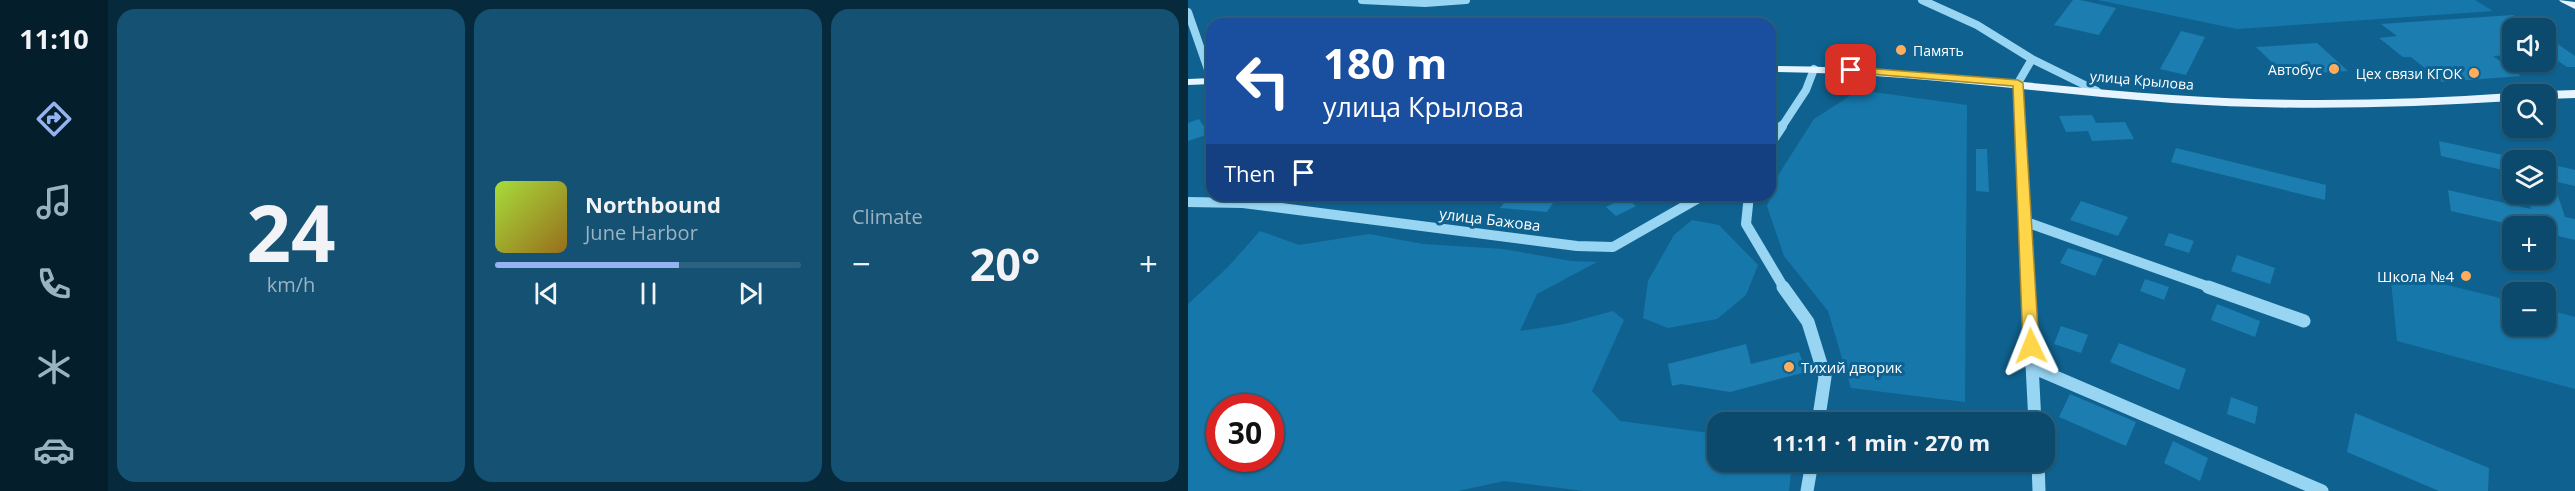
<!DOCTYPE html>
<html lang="en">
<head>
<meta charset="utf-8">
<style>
  body { margin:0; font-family:"Open Sans",sans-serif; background:#145172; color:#f1f3f6; height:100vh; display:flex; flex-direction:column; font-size:22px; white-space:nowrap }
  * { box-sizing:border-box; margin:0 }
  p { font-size:20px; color:#9ab3c2 }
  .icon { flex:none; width:33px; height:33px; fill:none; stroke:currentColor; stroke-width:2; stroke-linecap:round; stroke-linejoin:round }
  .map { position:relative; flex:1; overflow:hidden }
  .drawer { display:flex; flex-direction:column; gap:9px; padding:9px; background:#06293b; width:1080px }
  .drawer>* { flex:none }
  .banner { position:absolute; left:18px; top:18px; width:570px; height:183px; border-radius:18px; box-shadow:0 2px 4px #0004,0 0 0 2px #2b627f; background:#1a4fa0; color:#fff; overflow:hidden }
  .tools { position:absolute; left:1314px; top:18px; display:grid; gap:12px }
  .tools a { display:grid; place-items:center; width:54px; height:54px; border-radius:12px; background:#0b4a6c; box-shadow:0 2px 4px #0004,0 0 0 2px #2b627f; font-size:30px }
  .speed { position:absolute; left:18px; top:394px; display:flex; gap:12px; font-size:30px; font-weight:700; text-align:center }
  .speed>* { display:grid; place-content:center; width:78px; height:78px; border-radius:50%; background:#0b4a6c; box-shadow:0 2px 4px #0004,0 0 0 2px #2b627f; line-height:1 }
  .speed .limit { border:9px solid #d22; background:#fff; color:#111 }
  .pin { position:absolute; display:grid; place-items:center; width:51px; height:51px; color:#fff; margin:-26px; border-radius:12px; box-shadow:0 3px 9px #0006 }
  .me { position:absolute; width:66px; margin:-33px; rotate:358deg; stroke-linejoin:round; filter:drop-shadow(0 0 4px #0008) }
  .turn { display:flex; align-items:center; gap:21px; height:126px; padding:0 18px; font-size:27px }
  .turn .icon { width:78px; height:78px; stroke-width:2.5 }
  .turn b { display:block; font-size:42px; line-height:51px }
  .then { display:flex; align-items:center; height:57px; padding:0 18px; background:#0003; gap:12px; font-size:22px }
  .big { font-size:45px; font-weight:700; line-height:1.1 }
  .drawer .widget { flex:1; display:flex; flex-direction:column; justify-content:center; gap:9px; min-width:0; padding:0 21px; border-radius:18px; background:#145172 }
  .drawer .dial { align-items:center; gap:0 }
  .dial b { font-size:78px; line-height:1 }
  .song { display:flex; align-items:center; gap:18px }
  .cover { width:72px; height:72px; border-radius:9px; background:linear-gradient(135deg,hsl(80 70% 55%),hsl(40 70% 35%)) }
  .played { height:6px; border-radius:3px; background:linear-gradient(90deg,#95b2f1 60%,#2b627f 60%) }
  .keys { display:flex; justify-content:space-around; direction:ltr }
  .heat { display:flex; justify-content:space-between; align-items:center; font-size:33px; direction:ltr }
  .drawer .tiles { flex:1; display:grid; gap:9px; grid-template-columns:repeat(3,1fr) }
  .trip { position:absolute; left:519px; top:412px; width:348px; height:60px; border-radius:18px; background:#0b4a6c; box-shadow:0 2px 4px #0004,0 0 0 2px #2b627f; font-weight:700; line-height:60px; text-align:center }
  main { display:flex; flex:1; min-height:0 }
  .tabs { display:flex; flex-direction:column; width:108px; justify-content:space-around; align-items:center; background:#041e2b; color:#9ab3c2 }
  .tabs .icon { width:42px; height:42px }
  .tabs .active { color:#95b2f1 }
  .tabs b { font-size:27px; color:#f1f3f6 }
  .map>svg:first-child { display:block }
</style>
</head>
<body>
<main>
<nav class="tabs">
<b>11:10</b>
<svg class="icon active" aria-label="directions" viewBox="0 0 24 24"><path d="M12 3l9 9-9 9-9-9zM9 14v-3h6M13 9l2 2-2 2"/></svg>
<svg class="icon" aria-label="music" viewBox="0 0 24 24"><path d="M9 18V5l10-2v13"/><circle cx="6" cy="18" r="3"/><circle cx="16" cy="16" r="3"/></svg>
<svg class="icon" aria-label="phone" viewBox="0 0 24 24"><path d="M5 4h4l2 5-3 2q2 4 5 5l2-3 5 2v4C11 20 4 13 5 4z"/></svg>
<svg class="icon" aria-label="climate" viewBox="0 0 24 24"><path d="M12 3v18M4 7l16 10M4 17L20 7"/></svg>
<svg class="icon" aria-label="car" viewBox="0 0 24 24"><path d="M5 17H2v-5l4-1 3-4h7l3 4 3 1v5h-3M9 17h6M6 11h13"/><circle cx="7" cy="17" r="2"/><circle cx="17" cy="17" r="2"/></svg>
</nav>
<section class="drawer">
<div class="tiles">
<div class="widget dial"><b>24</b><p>km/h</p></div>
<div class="widget">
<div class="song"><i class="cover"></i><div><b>Northbound</b><p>June Harbor</p></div></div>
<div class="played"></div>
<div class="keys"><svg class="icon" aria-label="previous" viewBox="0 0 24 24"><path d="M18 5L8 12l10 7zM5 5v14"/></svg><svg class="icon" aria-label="pause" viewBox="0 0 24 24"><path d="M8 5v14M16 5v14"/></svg><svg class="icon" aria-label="next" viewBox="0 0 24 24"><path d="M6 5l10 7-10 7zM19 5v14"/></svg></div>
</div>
<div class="widget"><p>Climate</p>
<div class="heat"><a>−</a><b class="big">20°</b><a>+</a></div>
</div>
</div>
</section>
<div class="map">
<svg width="1387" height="491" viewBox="0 0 1387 491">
  <rect width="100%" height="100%" fill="#0f6290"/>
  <!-- green -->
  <path fill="#1678aa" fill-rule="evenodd" d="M910 0H1287L1305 11 1049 29Z
    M671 90 779 105 777 402 663 388 640 311 596 256 579 206 591 174 626 119Z
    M504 220 531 225 570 265 558 295 529 319 480 328 455 318 460 281 486 235Z
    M72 231 111 245 181 234 235 244 315 249 383 261 409 262 349 294 332 331 377 324 425 311 436 320 404 391 432 421 529 434 530 462H604L601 491H396L316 481 270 491H0V304L40 267ZM32 408H82V459H32Z
    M1202 271 1324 301V326H1358V309L1387 317V389L1209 341Z"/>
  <!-- building -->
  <path fill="#1c7db0" d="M885 0H892L928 8 911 35 866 25Z
    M1325 15 1345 28H1324V55L1305 56 1333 76 1254 82 1223 57H1215L1191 38 1209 36 1193 24Z
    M993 31 1017 37 998 75 972 69Z
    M1358 36 1387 56V67H1379L1358 53Z
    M1129 43 1160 71 1097 75 1068 47Z
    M904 115 908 123 937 122 946 139 904 141 900 131 878 132 871 116Z
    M11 119 21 134 0 141V123Z
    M1251 141 1324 157V172L1253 156Z
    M988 148 1138 185 1137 200 983 162Z
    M788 149H799L801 192 788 191Z
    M1358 163 1387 170V186L1365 181 1377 217 1387 219V240L1358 233V226H1330L1263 211 1260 190 1343 209 1339 194H1358Z
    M322 195H336L369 197 359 212 312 208Z
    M437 197 448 206 428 216 418 207Z
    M893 201 940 217 930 236 882 220Z
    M981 233 1006 241 1001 253 976 245Z
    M880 248 915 259 907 276 872 263Z
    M1049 255 1087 268 1082 284 1043 271Z
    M957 279 981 287 976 300 952 291Z
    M1029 304 1072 321 1067 337 1023 320Z
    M873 326 900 335 893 353 866 344Z
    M931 343 998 369 991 390 922 362Z
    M558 344 563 364 611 352 618 372 542 392 493 384 484 386 480 364Z
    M882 394 948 422 938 446 871 417Z
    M1043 397 1070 407 1067 424 1039 414Z
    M1167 413 1301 468 1300 491H1251L1159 452Z
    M985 441 1020 458 1012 481 976 463Z"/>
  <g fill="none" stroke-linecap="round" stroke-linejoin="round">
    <!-- minor-far2 -->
    <path stroke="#98d5f3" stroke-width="8" d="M174 0 237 3 278 0
      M734 0 789 25 844 59 909 91
      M0 12 24 81
      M593 128 618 90 626 69
      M832 128 830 83 844 59"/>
    <!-- minor-far1 -->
    <path stroke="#98d5f3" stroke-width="10" d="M832 126 840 288
      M582 144 594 126
      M561 195 558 224 596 288
      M0 202 55 203 389 246 425 247 516 195
      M838 222 1024 288"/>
    <!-- minor -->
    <path stroke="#98d5f3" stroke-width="13" d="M595 287 620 322 637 377 630 423
      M840 287 847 423
      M1020 287 1116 321
      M844 367 1134 491
      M850 462 851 491
      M619 491 624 462"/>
    <!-- major -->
    <path fill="#e5f4ff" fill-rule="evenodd" d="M1371 0 1387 2V9L1373 2Z
      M582 66C717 66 850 86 984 95 1097 103 1211 101 1324 93L1328 94H1324V101C1211 108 1097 111 984 103 850 93 717 73 582 72Z
      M24 78V84L0 85V79Z
      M1387 90V98L1358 99V94H1352L1358 91Z"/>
  </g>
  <!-- route -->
  <path fill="#ffd54a" stroke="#a68a30" stroke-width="1.5" d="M663 67 830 80 835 83 851 346 849 351H837L835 346 825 86 659 72V68Z"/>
  <!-- markers -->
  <g fill="#ffad5b" stroke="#0f6290" stroke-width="2">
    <circle cx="713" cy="50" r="6"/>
    <circle cx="1146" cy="69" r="6"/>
    <circle cx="1286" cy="73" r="6"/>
    <circle cx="1278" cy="276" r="6"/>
    <circle cx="601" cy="367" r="6"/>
  </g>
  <g text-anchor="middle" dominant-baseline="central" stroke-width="6" stroke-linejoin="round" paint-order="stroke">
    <!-- far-poi labels -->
    <g font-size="14" fill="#fff" stroke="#0f6290" text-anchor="end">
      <text x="725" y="50" text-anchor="start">Память</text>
      <text x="1134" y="69">Автобус</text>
      <text x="1274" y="73">Цех связи КГОК</text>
    </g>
    <!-- far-street labels -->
    <g font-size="14" fill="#fff" stroke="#0f6290">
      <text transform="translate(954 80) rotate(5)">улица Крылова</text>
    </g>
    <!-- street labels -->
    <g font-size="15" fill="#fff" stroke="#0f6290">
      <text transform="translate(302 219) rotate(7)">улица Бажова</text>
    </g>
    <!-- poi labels -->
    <g font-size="15" fill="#fff" stroke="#0f6290" text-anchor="end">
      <text x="1266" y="276">Школа №4</text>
      <text x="613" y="367" text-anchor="start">Тихий дворик</text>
    </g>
  </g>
</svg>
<div class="tools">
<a><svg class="icon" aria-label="sound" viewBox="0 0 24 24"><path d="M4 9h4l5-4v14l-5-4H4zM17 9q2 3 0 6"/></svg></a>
<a><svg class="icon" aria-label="search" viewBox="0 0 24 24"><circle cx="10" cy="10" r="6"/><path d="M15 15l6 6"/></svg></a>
<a><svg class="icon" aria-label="layers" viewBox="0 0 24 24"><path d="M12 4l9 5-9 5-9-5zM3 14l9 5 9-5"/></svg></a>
<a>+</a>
<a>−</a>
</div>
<div class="speed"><div class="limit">30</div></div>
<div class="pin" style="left:663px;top:70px;background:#d93025"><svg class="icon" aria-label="arrive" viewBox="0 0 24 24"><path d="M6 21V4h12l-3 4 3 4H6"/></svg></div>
<svg class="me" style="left:843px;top:346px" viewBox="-20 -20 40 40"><path d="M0-17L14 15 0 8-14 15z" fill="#ffd54a" stroke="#fff" stroke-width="4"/></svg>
<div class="trip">11:11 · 1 min · 270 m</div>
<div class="banner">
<div class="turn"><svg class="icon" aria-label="left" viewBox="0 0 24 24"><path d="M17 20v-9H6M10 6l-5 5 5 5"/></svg><div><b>180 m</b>улица Крылова</div></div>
<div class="then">Then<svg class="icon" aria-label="arrive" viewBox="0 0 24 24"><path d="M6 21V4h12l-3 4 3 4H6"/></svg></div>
</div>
</div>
</main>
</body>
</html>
